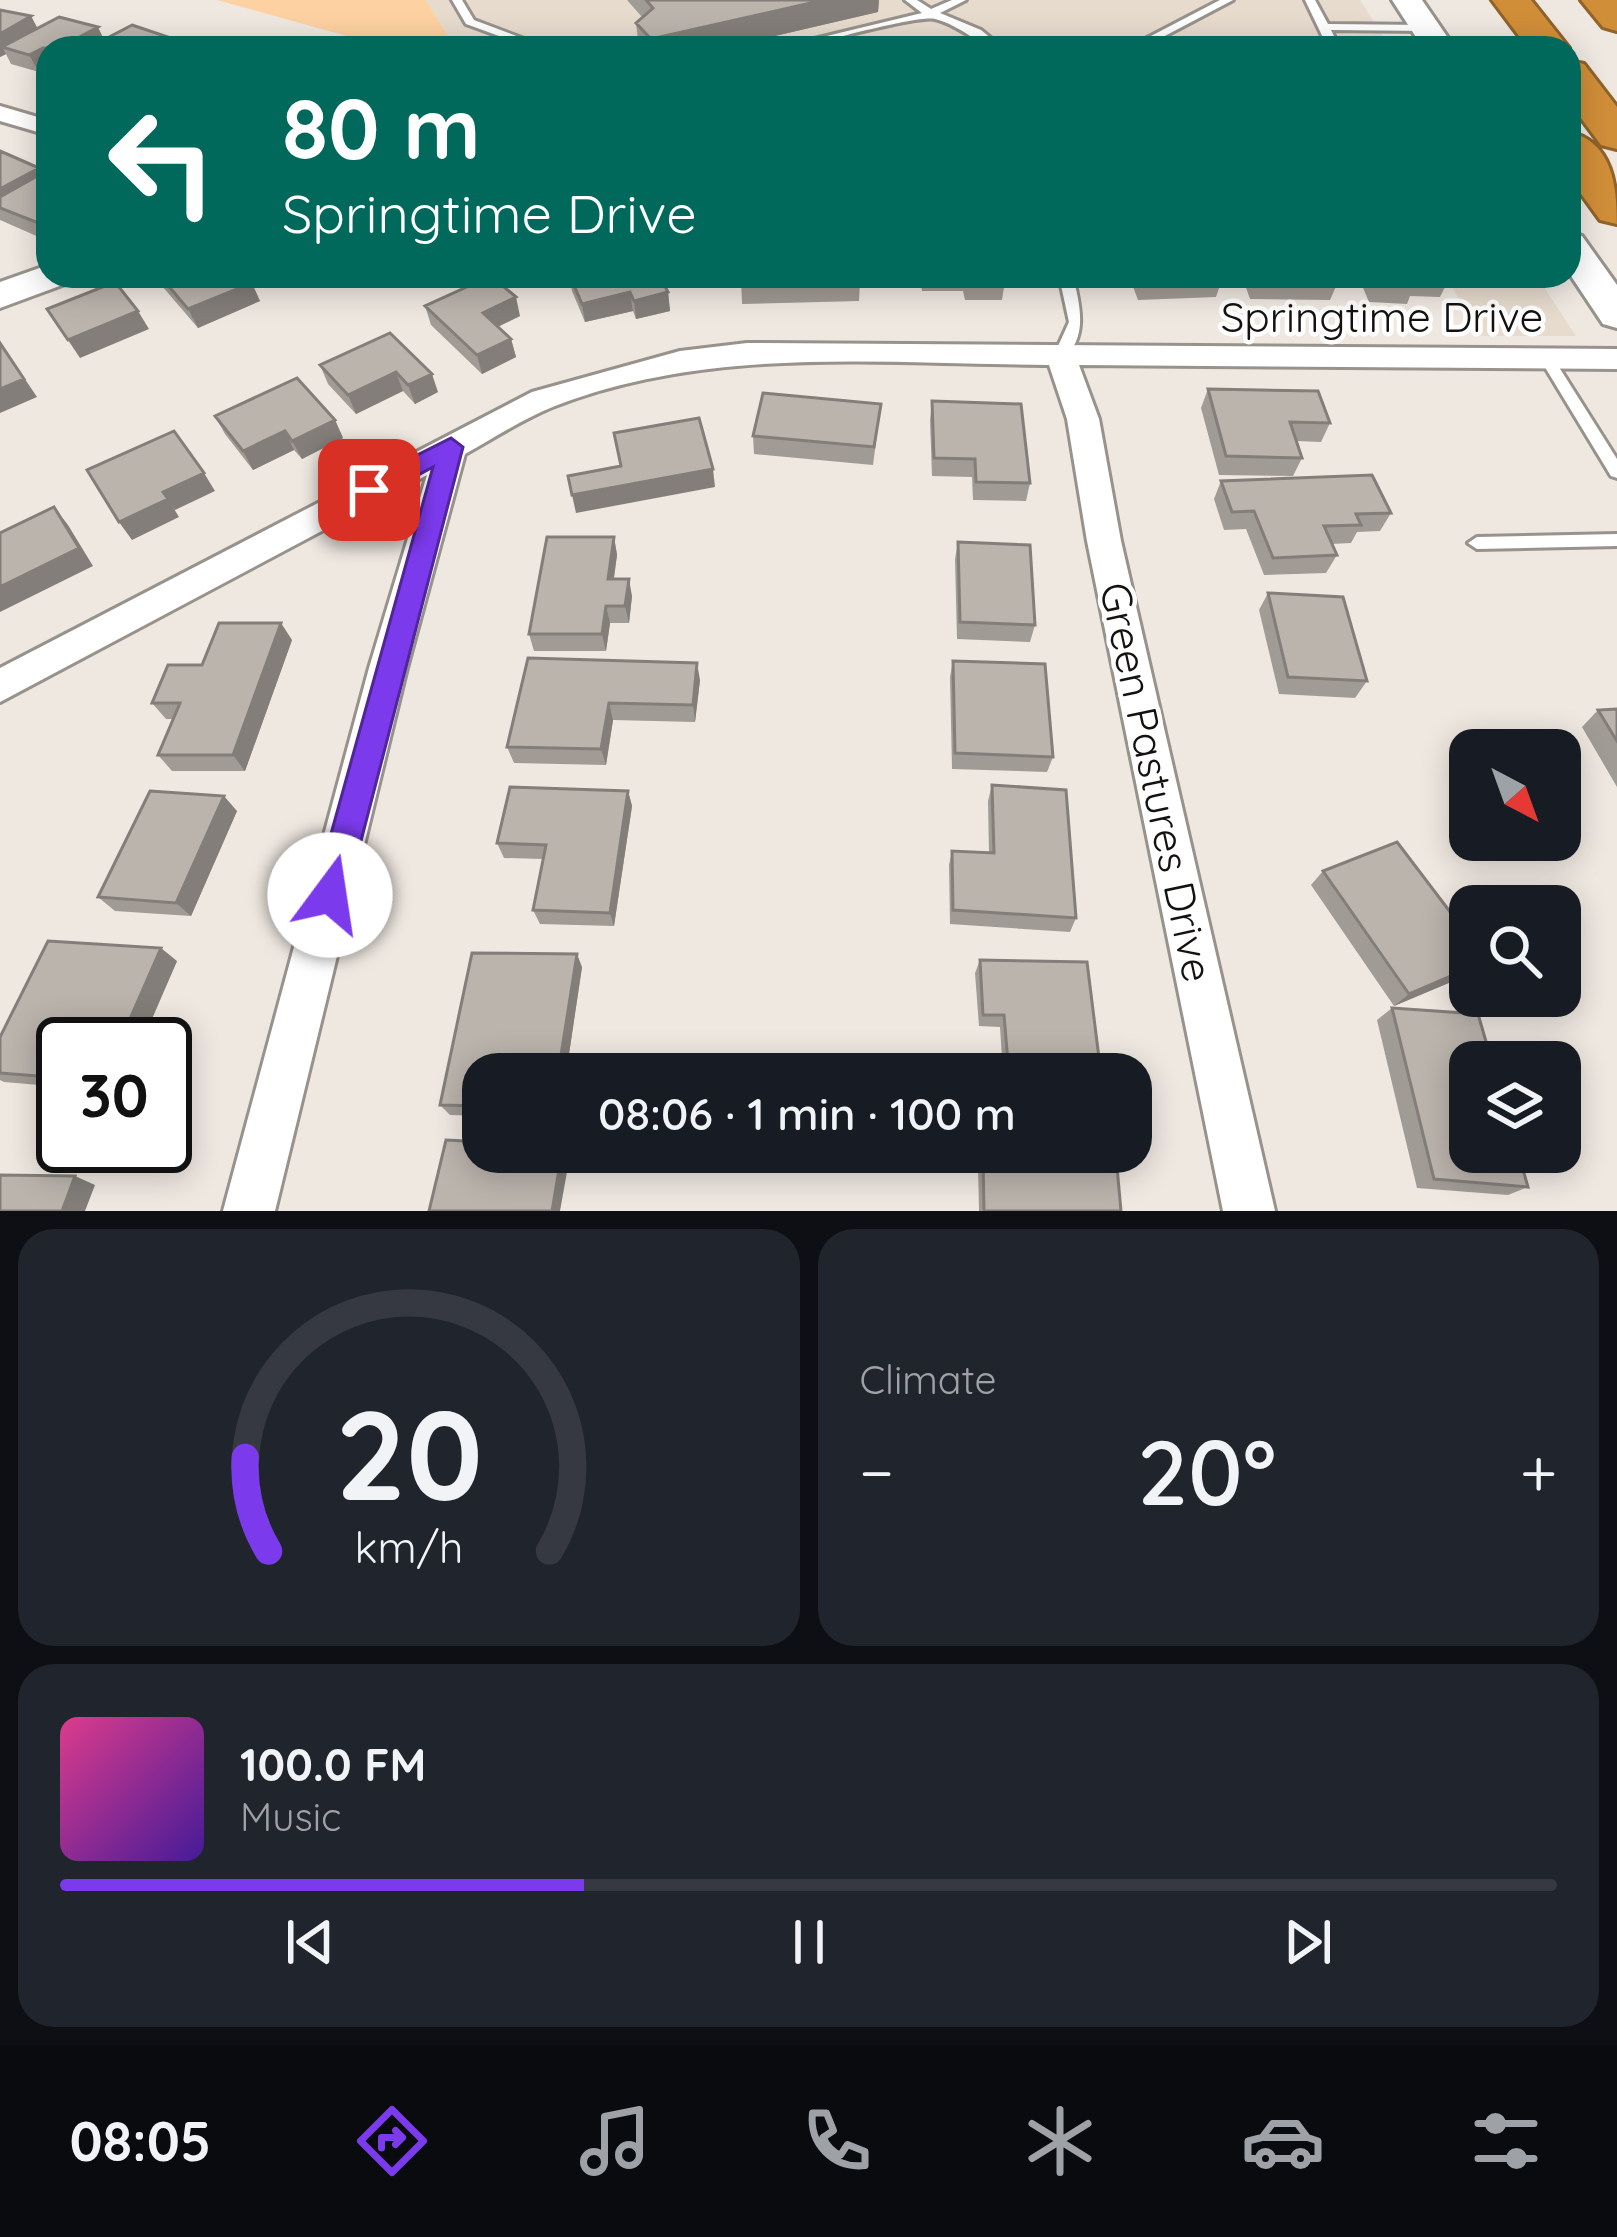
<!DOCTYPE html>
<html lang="en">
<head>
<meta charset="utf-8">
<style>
  body { margin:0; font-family:Quicksand,sans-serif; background:#20242c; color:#f1f3f6; height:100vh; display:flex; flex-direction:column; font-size:45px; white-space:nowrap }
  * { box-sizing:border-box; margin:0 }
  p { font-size:39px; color:#9ea1a6 }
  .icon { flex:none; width:66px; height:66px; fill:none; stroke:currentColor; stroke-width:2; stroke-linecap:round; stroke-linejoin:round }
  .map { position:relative; height:1211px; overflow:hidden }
  .sheet { display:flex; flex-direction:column; gap:18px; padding:18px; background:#0d0f14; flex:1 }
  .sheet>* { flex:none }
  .banner { position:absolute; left:36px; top:36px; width:1545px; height:252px; border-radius:36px; box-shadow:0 6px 30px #0003; background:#00695c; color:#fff; overflow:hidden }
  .needle { width:78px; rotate:139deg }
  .tools { position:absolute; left:1449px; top:729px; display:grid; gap:24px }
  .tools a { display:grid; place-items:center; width:132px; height:132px; border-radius:24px; background:#171b24; box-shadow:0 6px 30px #0003; font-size:60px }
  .speed { position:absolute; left:36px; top:1017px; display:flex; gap:24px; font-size:60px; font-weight:700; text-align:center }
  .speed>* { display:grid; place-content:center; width:156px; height:156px; border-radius:50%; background:#171b24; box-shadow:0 6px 30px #0003; line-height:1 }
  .speed .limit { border:6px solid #111; border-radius:18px; background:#fff; color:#111 }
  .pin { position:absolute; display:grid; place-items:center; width:102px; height:102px; color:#fff; margin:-51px; border-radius:24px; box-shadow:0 6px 18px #0006 }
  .me { position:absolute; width:132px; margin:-66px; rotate:14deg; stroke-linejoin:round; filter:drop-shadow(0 0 9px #0008) }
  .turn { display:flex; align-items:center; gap:42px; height:252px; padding:0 48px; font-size:54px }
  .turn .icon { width:156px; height:156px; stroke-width:2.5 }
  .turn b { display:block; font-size:84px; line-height:102px }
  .big { font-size:90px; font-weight:600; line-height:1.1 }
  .sheet .widget { flex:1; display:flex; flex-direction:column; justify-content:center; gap:18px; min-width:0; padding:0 42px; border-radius:36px; background:#20242c }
  .sheet .dial { align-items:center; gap:0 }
  .dial svg { height:312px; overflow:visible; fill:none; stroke:#363941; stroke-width:7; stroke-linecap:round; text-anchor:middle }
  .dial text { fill:#f1f3f6; stroke:none }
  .song { display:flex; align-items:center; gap:36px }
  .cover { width:144px; height:144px; border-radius:18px; background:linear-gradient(135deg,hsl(330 70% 55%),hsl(260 70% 35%)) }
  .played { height:12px; border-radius:6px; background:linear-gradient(90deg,#7c3aed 35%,#363941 35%) }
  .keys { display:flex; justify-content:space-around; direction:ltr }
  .heat { display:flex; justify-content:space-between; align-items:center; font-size:66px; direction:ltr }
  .sheet .tiles { flex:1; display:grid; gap:18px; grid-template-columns:1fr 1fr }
  .widget:last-child { grid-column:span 2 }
  .trip { position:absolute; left:462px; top:1053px; width:690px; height:120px; border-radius:36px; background:#171b24; box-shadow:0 6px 30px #0003; font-weight:600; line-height:120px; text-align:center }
  .dock { display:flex; height:192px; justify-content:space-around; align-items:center; background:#090b0e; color:#9ea1a6 }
  .dock .icon { width:84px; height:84px }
  .dock .selected { color:#7c3aed }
  .dock b { font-size:54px; color:#f1f3f6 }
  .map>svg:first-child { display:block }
</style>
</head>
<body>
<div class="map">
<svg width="1617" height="1211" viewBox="0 0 1617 1211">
  <rect width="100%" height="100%" fill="#efe8e1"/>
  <!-- built -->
  <path fill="#e7dbce" d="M426 0H1360L1391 48H455Z
    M1446 276H1537L1576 336H1479Z"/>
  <!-- green -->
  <path fill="#fdd1a1" d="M217 0H426L455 48H390Z"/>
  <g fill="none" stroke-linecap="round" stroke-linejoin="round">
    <!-- lane casing -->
    <g stroke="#98928c" stroke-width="6">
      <path id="lane" d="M452 0H462L474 20 548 48H532L466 24Z
        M905 0H917L931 9 952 0H966L940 13 981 30 1003 48C980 48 959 24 935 19 918 15 821 42 797 48H777L922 13Z
        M1220 0H1233L1142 48H1128Z
        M1305 0H1315L1328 24 1425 25 1430 28 1425 31 1331 30 1340 48H1328Z
        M1059 276H1073C1080 306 1089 339 1061 360L1054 355 1069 322Z
        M1547 354 1552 356 1617 459V478L1611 476 1540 359Z
        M1617 534V546L1477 549 1468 543 1477 537Z"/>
    </g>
    <!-- street casing -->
    <g stroke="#98928c" stroke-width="6">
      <path id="street" d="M0 106 48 120V135L0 121Z
        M747 343 1617 349V369L1079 365 1099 419 1121 541 1275 1211H1223L1087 541 1067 419 1049 365C885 364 712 345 555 406 524 418 494 438 465 454L407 668 275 1211H223L369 668 427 475 0 702V668L532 392 680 351Z"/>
    </g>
    <!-- secondary casing -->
    <g stroke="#98928c" stroke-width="6">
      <path id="secondary" d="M1392 0H1422L1455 48H1423Z
        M1569 233 1582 236 1617 285V328L1603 324 1569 273Z
        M48 265V276H71L65 284 0 308V282Z"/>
    </g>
    <!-- highway casing -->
    <g stroke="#8f632a" stroke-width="6">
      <path id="highway" d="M1492 0H1531L1569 48H1528Z
        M1581 0H1617V31L1603 27Z
        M1569 61 1584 64 1617 107V149L1601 145 1569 102Z
        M1569 132C1613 142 1617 187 1617 224L1600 220 1569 177Z"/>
    </g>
    <!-- lane -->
    <use href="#lane" fill="#fff" fill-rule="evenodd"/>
    <!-- street -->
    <use href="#street" fill="#fff" fill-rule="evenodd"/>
    <!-- secondary -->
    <use href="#secondary" fill="#fff" fill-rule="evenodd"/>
    <!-- highway -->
    <use href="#highway" fill="#d18e39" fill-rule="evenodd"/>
  </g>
  <!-- wall -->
  <path fill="#a19b95" d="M627 0H879L878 12 723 48H639L636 23 642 17Z
    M0 10 31 16 37 28 104 40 168 37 173 48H48V67L39 72 11 64 6 54 0 57Z
    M0 151 42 173 48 170V241L0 220Z
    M157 276H246L260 301 198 328 162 286Z
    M569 276 668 292 670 311 636 319 633 311 585 322 572 291Z
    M741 276 860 282 859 301 742 304Z
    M919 276H1004L1005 281 1002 300H965L963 291H922Z
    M1129 276H1221L1222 279 1216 297 1138 300Z
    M1242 276H1335L1338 282 1330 300 1250 299Z
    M1358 276H1448L1449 279 1440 297 1410 296 1407 304 1369 302Z
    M425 306 520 316 498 327 511 339 516 357 482 374 431 325Z
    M390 333 438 392 415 404 403 391 356 414 328 384 320 365Z
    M1208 389 1330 423 1321 442 1296 441 1302 458 1293 476 1219 475 1201 408Z
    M932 401 1030 483 1026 501 973 500 972 477 932 476 930 420Z
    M881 404 873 465 754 454 753 436Z
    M215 416 335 420 343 438 302 459 294 450 253 470 225 434Z
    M1221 481 1391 513 1380 531 1357 532 1351 543 1331 544 1337 555 1326 573 1264 575 1246 529 1224 530 1214 499Z
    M614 537 617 555 614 579 632 596 629 623H610L606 651H534L529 634Z
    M958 542 1035 625 1030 642 957 639 955 559Z
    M1268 593 1367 681 1355 698 1279 694 1259 610Z
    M292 640 245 771H172L158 755 173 719H166L152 703 202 665Z
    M528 658 700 680 695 722 613 720 606 765 514 763 507 747Z
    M953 661 1053 757 1047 772 952 769 950 677Z
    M1617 709V787L1582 727 1598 710Z
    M992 785 1076 918 1070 932 950 924 949 865 952 851 989 853 988 801Z
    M628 791 632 806 614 926 540 924 533 910 543 859 504 858 497 843Z
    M237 811 191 916 115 911 98 897Z
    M1323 871 1470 974 1394 1006 1311 885Z
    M980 960 1101 1074H1003L1000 1027 979 1026 975 973Z
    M177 961 141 1044H63V1087L4 1082 0 1080V1037Z
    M582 967 566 1074H483V1116L450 1115 440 1105Z
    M1392 1008 1528 1187 1508 1195 1417 1188 1377 1020Z
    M983 1158 1121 1211H979L978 1166Z"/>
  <!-- shaded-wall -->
  <path fill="#837e79" d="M824 0H879L878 12 723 48H652L651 39Z
    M31 16 40 33 2 47 6 54 0 57V34Z
    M98 27 106 44 99 48H59Z
    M168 37 173 48H147Z
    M43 48 48 58V67L39 72 29 55Z
    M39 168 48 184 0 208V189Z
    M48 220V236L41 224Z
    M252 283 260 301 198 328 188 309Z
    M630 292 633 311 585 322 582 304Z
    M668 292 670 311 636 319 634 301Z
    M516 297 520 316 488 331 483 313Z
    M138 311 149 329 80 358 68 340Z
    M511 339 516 357 482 374 477 355Z
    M0 342 37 397 0 413Z
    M396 372 403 391 356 414 348 395Z
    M432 374 438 392 415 404 408 385Z
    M335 420 343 438 302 459 292 441Z
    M285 431 294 450 253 470 243 451Z
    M713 469 715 487 576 513 572 495Z
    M204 473 215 491 175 510 163 492Z
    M168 499 179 517 132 540 119 522Z
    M54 507 68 525 93 566 0 612V587Z
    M614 537 617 555 611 596 608 579Z
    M629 579 632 596 629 623 625 606Z
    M606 606 610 623 606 651 602 634Z
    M281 623 292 640 245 771 233 755Z
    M697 663 700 680 695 722 693 705Z
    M609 703 613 720 606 765 601 749Z
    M628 791 632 806 614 926 610 913Z
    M224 796 237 811 191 916 176 903Z
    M161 948 177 961 141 1044H119Z
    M577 954 582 967 566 1074H558Z
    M1470 968V974L1394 1006 1409 994Z
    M562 1152H567L570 1155 560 1211H552Z
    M75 1176 95 1185 85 1211H62Z"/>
  <!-- building -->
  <path fill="#bbb4ad" stroke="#837e79" stroke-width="3" d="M646 0H824L651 39 636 23 653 8Z
    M0 10 31 16 0 34Z
    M59 17 98 27 59 48H43L29 55 2 47Z
    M132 25 168 37 147 48H88Z
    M0 151 39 168 0 189Z
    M48 170V220L41 224 0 208V197Z
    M160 276H246L252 283 188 309Z
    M491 276 516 297 483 313 511 339 477 355 425 306Z
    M570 276H660L668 292 634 301 630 292 582 304Z
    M741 276H860V282L741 285Z
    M966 276H1004L1005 281 968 282Z
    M1141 276H1221L1222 279 1143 282Z
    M1255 276H1335L1338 282 1257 281Z
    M1374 276H1448L1449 279 1413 278 1416 285 1378 284Z
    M115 282 138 311 68 340 47 309Z
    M390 333 432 374 408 385 396 372 348 395 320 365Z
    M0 343 24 379 0 389Z
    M297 378 335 420 292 441 285 431 243 451 215 416Z
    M1208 389 1318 391 1330 423 1290 422 1302 458 1226 456Z
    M763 393 881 404 874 447 753 436Z
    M932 401 1021 404 1030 483 976 482 975 459 934 458Z
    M699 418 713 469 572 495 568 476 621 466 614 433Z
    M174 431 204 473 163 492 168 499 119 522 87 470Z
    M1372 475 1391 513 1356 514 1361 525 1324 526 1337 555 1273 558 1254 511 1232 512 1221 481Z
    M54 507 79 548 0 587V533Z
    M547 537H614L608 579H629L625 606H606L602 634H529Z
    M958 542 1030 545 1035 625 960 622Z
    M1268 593 1343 597 1367 681 1288 677Z
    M219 623H281L233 755H158L180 703H152L168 665H202Z
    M528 658 697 663 693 705 609 703 601 749 507 747Z
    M953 661 1045 664 1053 757 955 753Z
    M1617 709V741L1598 710Z
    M992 785 1066 790 1076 918 953 910 952 851 994 853Z
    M510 787 628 791 610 913 533 910 546 845 497 843Z
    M150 791 224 796 176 903 98 897Z
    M1397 842 1470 938V968L1409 994 1323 871Z
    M48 941 161 948 119 1044H63V1078L0 1073V1037Z
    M472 953 577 954 558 1074H483V1106L440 1105Z
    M980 960 1087 962 1101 1074H1009L1004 1015H983Z
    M1392 1008 1478 1014 1492 1062H1470V1152H1518L1528 1187 1434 1179Z
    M446 1140 483 1142V1152H562L552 1211H429Z
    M983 1158 1117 1167 1121 1211H984Z
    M0 1175 75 1176 62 1211H0Z"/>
  <!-- route -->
  <path fill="#7c3aed" stroke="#51269a" stroke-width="3" d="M451 438 463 447 347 895 342 906 330 910 319 906 314 895 433 467 378 497H360L356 490 360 484Z"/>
  <g text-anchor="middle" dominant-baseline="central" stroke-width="9" stroke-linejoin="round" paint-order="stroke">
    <!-- street labels -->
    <g font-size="42" fill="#14120f" stroke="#fff">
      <text x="1382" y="316">Springtime Drive</text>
      <text transform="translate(1157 782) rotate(78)">Green Pastures Drive</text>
    </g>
  </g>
</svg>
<div class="tools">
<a><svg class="needle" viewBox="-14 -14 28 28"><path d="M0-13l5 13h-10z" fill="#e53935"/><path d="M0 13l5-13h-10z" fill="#9ea1a6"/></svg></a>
<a><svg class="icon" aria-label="search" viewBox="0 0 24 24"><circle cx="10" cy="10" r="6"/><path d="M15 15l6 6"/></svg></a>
<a><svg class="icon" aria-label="layers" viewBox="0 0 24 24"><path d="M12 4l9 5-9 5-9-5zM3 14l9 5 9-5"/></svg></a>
</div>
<div class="speed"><div class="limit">30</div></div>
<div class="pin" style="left:369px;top:490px;background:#d93025"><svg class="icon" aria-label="arrive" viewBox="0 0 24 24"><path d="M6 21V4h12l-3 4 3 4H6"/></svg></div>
<svg class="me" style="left:330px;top:895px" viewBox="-20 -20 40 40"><circle r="19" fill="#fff"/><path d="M0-13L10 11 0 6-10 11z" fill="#7c3aed"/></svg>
<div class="trip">08:06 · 1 min · 100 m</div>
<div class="banner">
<div class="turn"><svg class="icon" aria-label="left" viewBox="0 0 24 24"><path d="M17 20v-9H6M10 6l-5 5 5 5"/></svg><div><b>80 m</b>Springtime Drive</div></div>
</div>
</div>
<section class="sheet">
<div class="tiles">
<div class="widget dial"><svg viewBox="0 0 100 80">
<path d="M14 69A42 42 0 1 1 86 69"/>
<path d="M14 69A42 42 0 0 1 8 45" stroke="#7c3aed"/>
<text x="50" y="56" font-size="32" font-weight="700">20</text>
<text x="50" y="72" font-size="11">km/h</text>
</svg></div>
<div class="widget"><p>Climate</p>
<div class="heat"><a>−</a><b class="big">20°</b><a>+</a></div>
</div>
<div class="widget">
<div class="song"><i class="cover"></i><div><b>100.0 FM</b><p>Music</p></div></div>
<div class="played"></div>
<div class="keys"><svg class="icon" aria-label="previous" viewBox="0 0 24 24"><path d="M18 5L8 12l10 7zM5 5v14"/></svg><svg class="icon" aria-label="pause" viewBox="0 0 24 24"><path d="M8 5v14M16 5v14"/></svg><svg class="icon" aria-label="next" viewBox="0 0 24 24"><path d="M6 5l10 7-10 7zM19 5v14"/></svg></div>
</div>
</div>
</section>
<nav class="dock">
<b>08:05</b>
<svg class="icon selected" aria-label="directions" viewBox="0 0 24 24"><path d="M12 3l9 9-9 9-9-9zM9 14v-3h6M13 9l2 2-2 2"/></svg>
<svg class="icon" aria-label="music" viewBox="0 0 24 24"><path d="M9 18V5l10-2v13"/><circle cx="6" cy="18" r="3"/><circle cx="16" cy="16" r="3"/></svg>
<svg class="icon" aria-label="phone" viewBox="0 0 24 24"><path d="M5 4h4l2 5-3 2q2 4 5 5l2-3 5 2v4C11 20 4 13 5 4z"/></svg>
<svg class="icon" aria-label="climate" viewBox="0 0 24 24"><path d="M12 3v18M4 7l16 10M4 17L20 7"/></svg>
<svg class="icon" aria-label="car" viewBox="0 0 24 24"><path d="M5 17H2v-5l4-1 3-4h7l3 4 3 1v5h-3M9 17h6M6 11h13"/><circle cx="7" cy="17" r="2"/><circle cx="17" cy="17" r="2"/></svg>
<svg class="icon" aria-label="filters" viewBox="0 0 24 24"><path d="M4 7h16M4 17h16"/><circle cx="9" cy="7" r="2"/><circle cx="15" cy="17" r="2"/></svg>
</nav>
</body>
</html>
